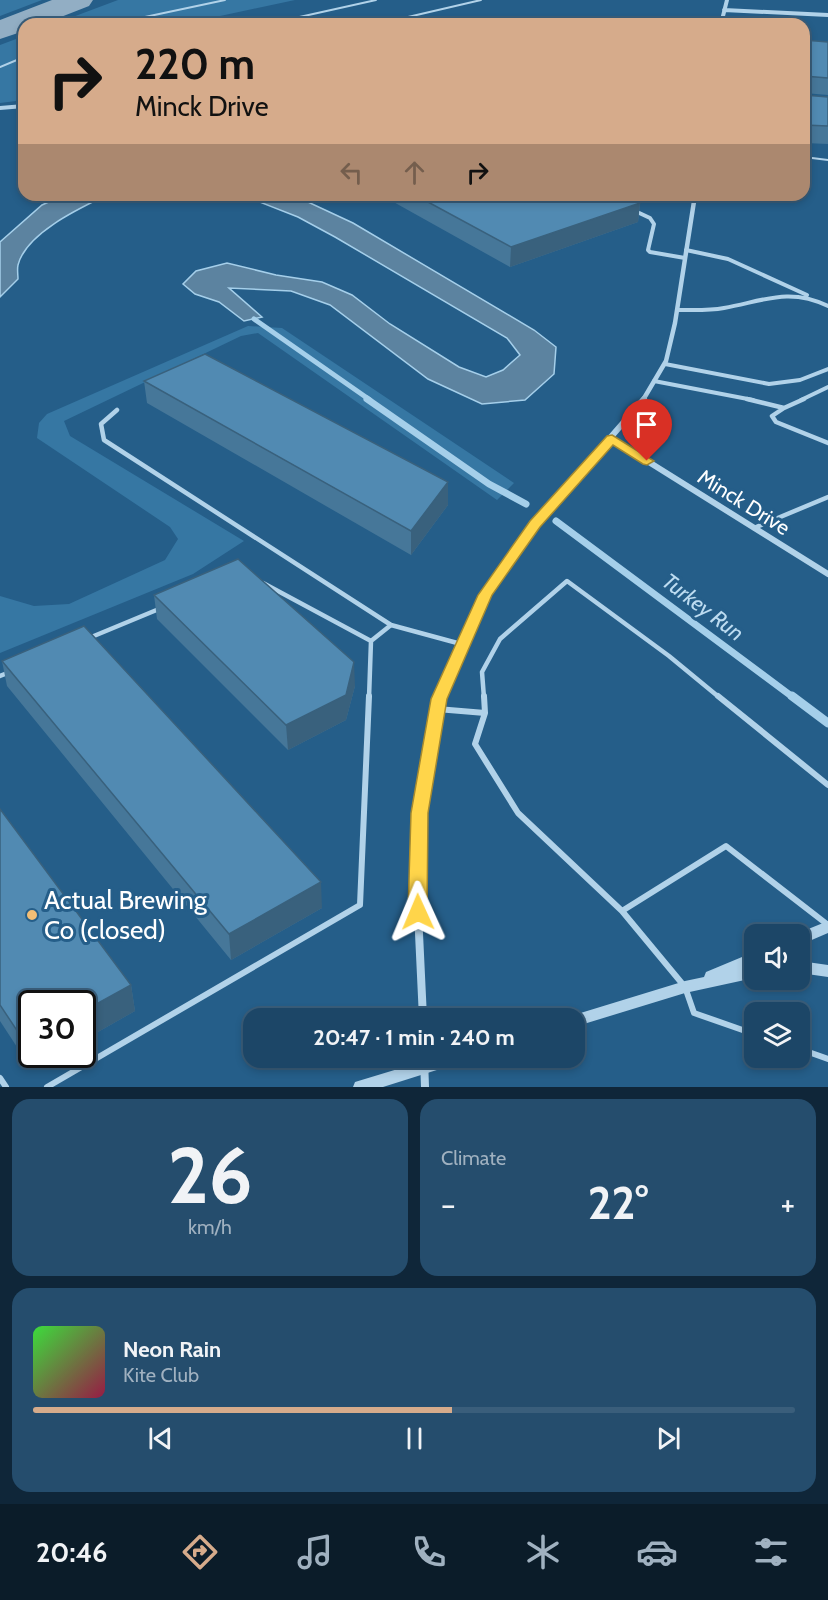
<!DOCTYPE html>
<html lang="en">
<head>
<meta charset="utf-8">
<style>
  body { margin:0; font-family:Cabin,sans-serif; background:#254d6d; color:#f1f3f6; height:100vh; display:flex; flex-direction:column; font-size:22px; white-space:nowrap }
  * { box-sizing:border-box; margin:0 }
  p { font-size:20px; color:#a0b1c0 }
  .icon { flex:none; width:33px; height:33px; fill:none; stroke:currentColor; stroke-width:2; stroke-linecap:round; stroke-linejoin:round }
  .map { position:relative; height:1087px; overflow:hidden }
  .panel { display:flex; flex-direction:column; gap:12px; padding:12px; background:#0f2639; flex:1 }
  .panel>* { flex:none }
  .guide { position:absolute; left:18px; top:18px; width:792px; height:183px; border-radius:18px; box-shadow:0 3px 9px #0003,0 0 0 2px #3a5e7b; background:#d6ab8b; color:#111; overflow:hidden }
  .tools { position:absolute; left:744px; top:924px; display:grid; gap:12px }
  .tools a { display:grid; place-items:center; width:66px; height:66px; border-radius:12px; background:#1c4667; box-shadow:0 3px 9px #0003,0 0 0 2px #3a5e7b; font-size:30px }
  .speed { position:absolute; left:18px; top:990px; display:flex; gap:12px; font-size:30px; font-weight:700; text-align:center }
  .speed>* { display:grid; place-content:center; width:78px; height:78px; border-radius:50%; background:#1c4667; box-shadow:0 3px 9px #0003,0 0 0 2px #3a5e7b; line-height:1 }
  .speed .limit { border:3px solid #111; border-radius:9px; background:#fff; color:#111 }
  .pin { position:absolute; display:grid; place-items:center; width:51px; height:51px; color:#fff; margin:-62px -26px; border-radius:50% 50% 50% 0; rotate:-45deg; box-shadow:0 0 6px #0007 }
  .pin .icon { rotate:45deg }
  .me { position:absolute; width:66px; margin:-33px; rotate:359deg; stroke-linejoin:round; filter:drop-shadow(0 0 4px #0008) }
  .turn { display:flex; align-items:center; gap:21px; height:126px; padding:0 18px; font-size:27px }
  .turn .icon { width:78px; height:78px; stroke-width:2.5 }
  .turn b { display:block; font-size:42px; line-height:51px }
  .lanes { display:flex; align-items:center; height:57px; padding:0 18px; background:#0003; justify-content:center; gap:30px; direction:ltr }
  .lanes .off { opacity:.35 }
  .big { font-size:45px; font-weight:700; line-height:1.1 }
  .panel .widget { flex:1; display:flex; flex-direction:column; justify-content:center; gap:9px; min-width:0; padding:0 21px; border-radius:18px; background:#254d6d }
  .panel .dial { align-items:center; gap:0 }
  .dial b { font-size:78px; line-height:1 }
  .song { display:flex; align-items:center; gap:18px }
  .cover { width:72px; height:72px; border-radius:9px; background:linear-gradient(135deg,hsl(120 70% 55%),hsl(340 70% 35%)) }
  .played { height:6px; border-radius:3px; background:linear-gradient(90deg,#d6ab8b 55%,#3a5e7b 55%) }
  .keys { display:flex; justify-content:space-around; direction:ltr }
  .heat { display:flex; justify-content:space-between; align-items:center; font-size:33px; direction:ltr }
  .panel .tiles { flex:1; display:grid; gap:12px; grid-template-columns:1fr 1fr }
  .widget:last-child { grid-column:span 2 }
  .trip { position:absolute; left:243px; top:1008px; width:342px; height:60px; border-radius:18px; background:#1c4667; box-shadow:0 3px 9px #0003,0 0 0 2px #3a5e7b; font-weight:700; line-height:60px; text-align:center }
  .menu { display:flex; height:96px; justify-content:space-around; align-items:center; background:#0b1c29; color:#a0b1c0 }
  .menu .icon { width:42px; height:42px }
  .menu .current { color:#d6ab8b }
  .menu b { font-size:27px; color:#f1f3f6 }
  .map>svg:first-child { display:block }
</style>
</head>
<body>
<div class="map">
<svg width="828" height="1087" viewBox="0 0 828 1087">
  <rect width="100%" height="100%" fill="#255e89"/>
  <!-- green -->
  <path fill="#3677a3" d="M0 0H42L0 16Z
    M118 0H295L183 24H54Z
    M24 36V100L0 103V45Z
    M248 326 282 328 514 483 497 500 258 333 241 336 64 421 70 436 244 541 193 574 0 653V596L34 606 69 604 165 560 178 539 170 527 37 438 39 423 47 414Z"/>
  <!-- water -->
  <path fill="#5c83a0" stroke="#a5cfea" stroke-width="1.5" d="M64 195H107C80 208 26 233 18 265 17 269 18 275 18 279L0 297V242L42 205Z
    M242 195H293L353 223 534 330 556 347 554 374 525 400 482 404 428 379 330 305 291 291 229 288 262 317 244 321 219 302 195 294 183 284 196 271 227 263 276 275 322 282 352 295 390 324 459 367 486 377 503 370 520 355 507 338 335 237 298 217Z"/>
  <g fill="none" stroke-linecap="round" stroke-linejoin="round">
    <!-- stream-far2 -->
    <path stroke="#a5cfea" stroke-width="5" d="M254 319 370 400"/>
    <!-- stream-far1 -->
    <path stroke="#a5cfea" stroke-width="7" d="M367 399 489 484 526 504
      M556 521 794 698"/>
    <!-- stream -->
    <path stroke="#a5cfea" stroke-width="9" d="M792 696 828 723"/>
    <!-- taxiway -->
    <path fill="#92aec4" fill-rule="evenodd" d="M52 0H93L89 6 43 24H24V31L0 39V20Z"/>
    <!-- service-far3 -->
    <path stroke="#b1d2e9" stroke-width="2" d="M112 24 225 0
      M268 24 376 0
      M378 24 481 0
      M0 67 24 57
      M804 157 828 160"/>
    <!-- service-far2 -->
    <path stroke="#b1d2e9" stroke-width="4" d="M635 211 650 218 654 224 648 250 650 252 685 258
      M686 250 728 259 807 295
      M677 310C693 310 708 311 724 308 763 301 789 287 828 306
      M665 364 769 384 800 380 828 369
      M654 381 753 400
      M801 400 828 387"/>
    <!-- service-far1 -->
    <path stroke="#b1d2e9" stroke-width="4.5" d="M747 399 784 408 772 416 776 422 828 443
      M784 408 804 399
      M117 410 101 424 104 440 391 625 461 644
      M754 528 828 497
      M263 583 371 641 369 698
      M89 638 159 609
      M371 641 391 625
      M0 676 10 672
      M484 698 482 672 500 639 567 581 669 656 720 698"/>
    <!-- service -->
    <path stroke="#b1d2e9" stroke-width="6" d="M484 696 485 713 475 744 518 813 622 911 685 987 694 1013 754 1034
      M718 696 828 785
      M437 709 485 713
      M622 911 726 846 828 925
      M800 1049 828 1059
      M0 1078 6 1087
      M47 1087 360 905 369 696"/>
    <!-- minor-far3 -->
    <path stroke="#b1d2e9" stroke-width="4" d="M724 10 828 15
      M721 24 727 0
      M0 108 24 106"/>
    <!-- minor-far2 -->
    <path stroke="#b1d2e9" stroke-width="4.5" d="M643 400 666 361 675 323 695 195"/>
    <!-- minor-far1 -->
    <path stroke="#b1d2e9" stroke-width="6" d="M612 439 828 574
      M440 698 485 595 535 524 644 399"/>
    <!-- minor -->
    <path stroke="#b1d2e9" stroke-width="8" d="M423 1018 417 891 420 814 440 696
      M424 1058 425 1087"/>
    <!-- tertiary -->
    <path fill="#b1d2e9" fill-rule="evenodd" d="M828 921V933L800 945V934H796Z
      M754 952V964L746 968 754 966V978L685 993 574 1027V1018H568L574 1015 685 981 704 977 706 972Z
      M800 961 828 965V977L800 973Z
      M434 1058H462L459 1063 383 1087H353L355 1082Z"/>
  </g>
  <!-- wall -->
  <path fill="#467799" d="M804 40 828 42V95L804 93Z
    M804 95 828 97V144L804 143Z
    M381 195H623L640 203 638 222 510 267Z
    M144 381 448 505 411 555 147 403Z
    M154 595 355 686 346 720 288 750 157 619Z
    M2 661 322 908 231 960 7 686Z
    M0 809 131 985 135 1011 82 1041V1004L32 1070 0 1021Z"/>
  <!-- shaded-wall -->
  <path fill="#39617d" d="M640 203 638 222 510 267 511 247Z
    M448 482V505L411 555V531Z
    M354 662 355 686 346 720 288 750 286 725Z
    M321 882 322 908 231 960 229 934Z
    M131 985 135 1011 82 1041V1012Z
    M32 1041V1054H60L32 1070 26 1044Z"/>
  <!-- building -->
  <path fill="#518ab2" stroke="#39617d" stroke-width="1.5" d="M804 40 828 42V78L804 76Z
    M804 95 828 97V126L804 125Z
    M415 195H623L640 203 511 247Z
    M205 354 448 482 411 531 144 381Z
    M238 559 354 662 346 695 286 725 154 595Z
    M84 626 321 882 229 934 2 661Z
    M0 809 131 985 82 1012V1004H32V1041L26 1044 0 1005Z"/>
  <!-- route -->
  <path fill="#ffd54a" stroke="#a68a30" stroke-width="1.5" d="M612 435 654 461 647 465 643 464 613 445 540 527 492 595 447 699 428 813 427 912 424 918 418 920 411 918 408 912 411 813 431 699 478 595 530 521 607 436Z"/>
  <!-- markers -->
  <circle fill="#f3be75" stroke="#255e89" stroke-width="2" cx="32" cy="915" r="6"/>
  <g text-anchor="middle" dominant-baseline="central" stroke-width="6" stroke-linejoin="round" paint-order="stroke">
    <!-- street labels -->
    <g font-size="21" fill="#fff" stroke="#255e89">
      <text transform="translate(744 502) rotate(32)">Minck Drive</text>
    </g>
    <!-- water labels -->
    <g font-size="22" font-style="italic" fill="#bddcf1" stroke="#255e89">
      <text transform="translate(703 607) rotate(37)">Turkey Run</text>
    </g>
    <!-- near-poi labels -->
    <g font-size="26" fill="#fff" stroke="#255e89" text-anchor="start">
      <text x="44" y="900">Actual Brewing<tspan x="44" dy="30">Co (closed)</tspan></text>
    </g>
  </g>
</svg>
<div class="tools">
<a><svg class="icon" aria-label="sound" viewBox="0 0 24 24"><path d="M4 9h4l5-4v14l-5-4H4zM17 9q2 3 0 6"/></svg></a>
<a><svg class="icon" aria-label="layers" viewBox="0 0 24 24"><path d="M12 4l9 5-9 5-9-5zM3 14l9 5 9-5"/></svg></a>
</div>
<div class="speed"><div class="limit">30</div></div>
<div class="pin" style="left:647px;top:461px;background:#d93025"><svg class="icon" aria-label="arrive" viewBox="0 0 24 24"><path d="M6 21V4h12l-3 4 3 4H6"/></svg></div>
<svg class="me" style="left:418px;top:912px" viewBox="-20 -20 40 40"><path d="M0-17L14 15 0 8-14 15z" fill="#ffd54a" stroke="#fff" stroke-width="4"/></svg>
<div class="trip">20:47 · 1 min · 240 m</div>
<div class="guide">
<div class="turn"><svg class="icon" aria-label="right" viewBox="0 0 24 24"><path d="M7 20v-9h11M14 6l5 5-5 5"/></svg><div><b>220 m</b>Minck Drive</div></div>
<div class="lanes"><svg class="icon off" aria-label="left" viewBox="0 0 24 24"><path d="M17 20v-9H6M10 6l-5 5 5 5"/></svg><svg class="icon off" aria-label="ahead" viewBox="0 0 24 24"><path d="M12 20V5M6 11l6-6 6 6"/></svg><svg class="icon" aria-label="right" viewBox="0 0 24 24"><path d="M7 20v-9h11M14 6l5 5-5 5"/></svg></div>
</div>
</div>
<section class="panel">
<div class="tiles">
<div class="widget dial"><b>26</b><p>km/h</p></div>
<div class="widget"><p>Climate</p>
<div class="heat"><a>−</a><b class="big">22°</b><a>+</a></div>
</div>
<div class="widget">
<div class="song"><i class="cover"></i><div><b>Neon Rain</b><p>Kite Club</p></div></div>
<div class="played"></div>
<div class="keys"><svg class="icon" aria-label="previous" viewBox="0 0 24 24"><path d="M18 5L8 12l10 7zM5 5v14"/></svg><svg class="icon" aria-label="pause" viewBox="0 0 24 24"><path d="M8 5v14M16 5v14"/></svg><svg class="icon" aria-label="next" viewBox="0 0 24 24"><path d="M6 5l10 7-10 7zM19 5v14"/></svg></div>
</div>
</div>
</section>
<nav class="menu">
<b>20:46</b>
<svg class="icon current" aria-label="directions" viewBox="0 0 24 24"><path d="M12 3l9 9-9 9-9-9zM9 14v-3h6M13 9l2 2-2 2"/></svg>
<svg class="icon" aria-label="music" viewBox="0 0 24 24"><path d="M9 18V5l10-2v13"/><circle cx="6" cy="18" r="3"/><circle cx="16" cy="16" r="3"/></svg>
<svg class="icon" aria-label="phone" viewBox="0 0 24 24"><path d="M5 4h4l2 5-3 2q2 4 5 5l2-3 5 2v4C11 20 4 13 5 4z"/></svg>
<svg class="icon" aria-label="climate" viewBox="0 0 24 24"><path d="M12 3v18M4 7l16 10M4 17L20 7"/></svg>
<svg class="icon" aria-label="car" viewBox="0 0 24 24"><path d="M5 17H2v-5l4-1 3-4h7l3 4 3 1v5h-3M9 17h6M6 11h13"/><circle cx="7" cy="17" r="2"/><circle cx="17" cy="17" r="2"/></svg>
<svg class="icon" aria-label="filters" viewBox="0 0 24 24"><path d="M4 7h16M4 17h16"/><circle cx="9" cy="7" r="2"/><circle cx="15" cy="17" r="2"/></svg>
</nav>
</body>
</html>
